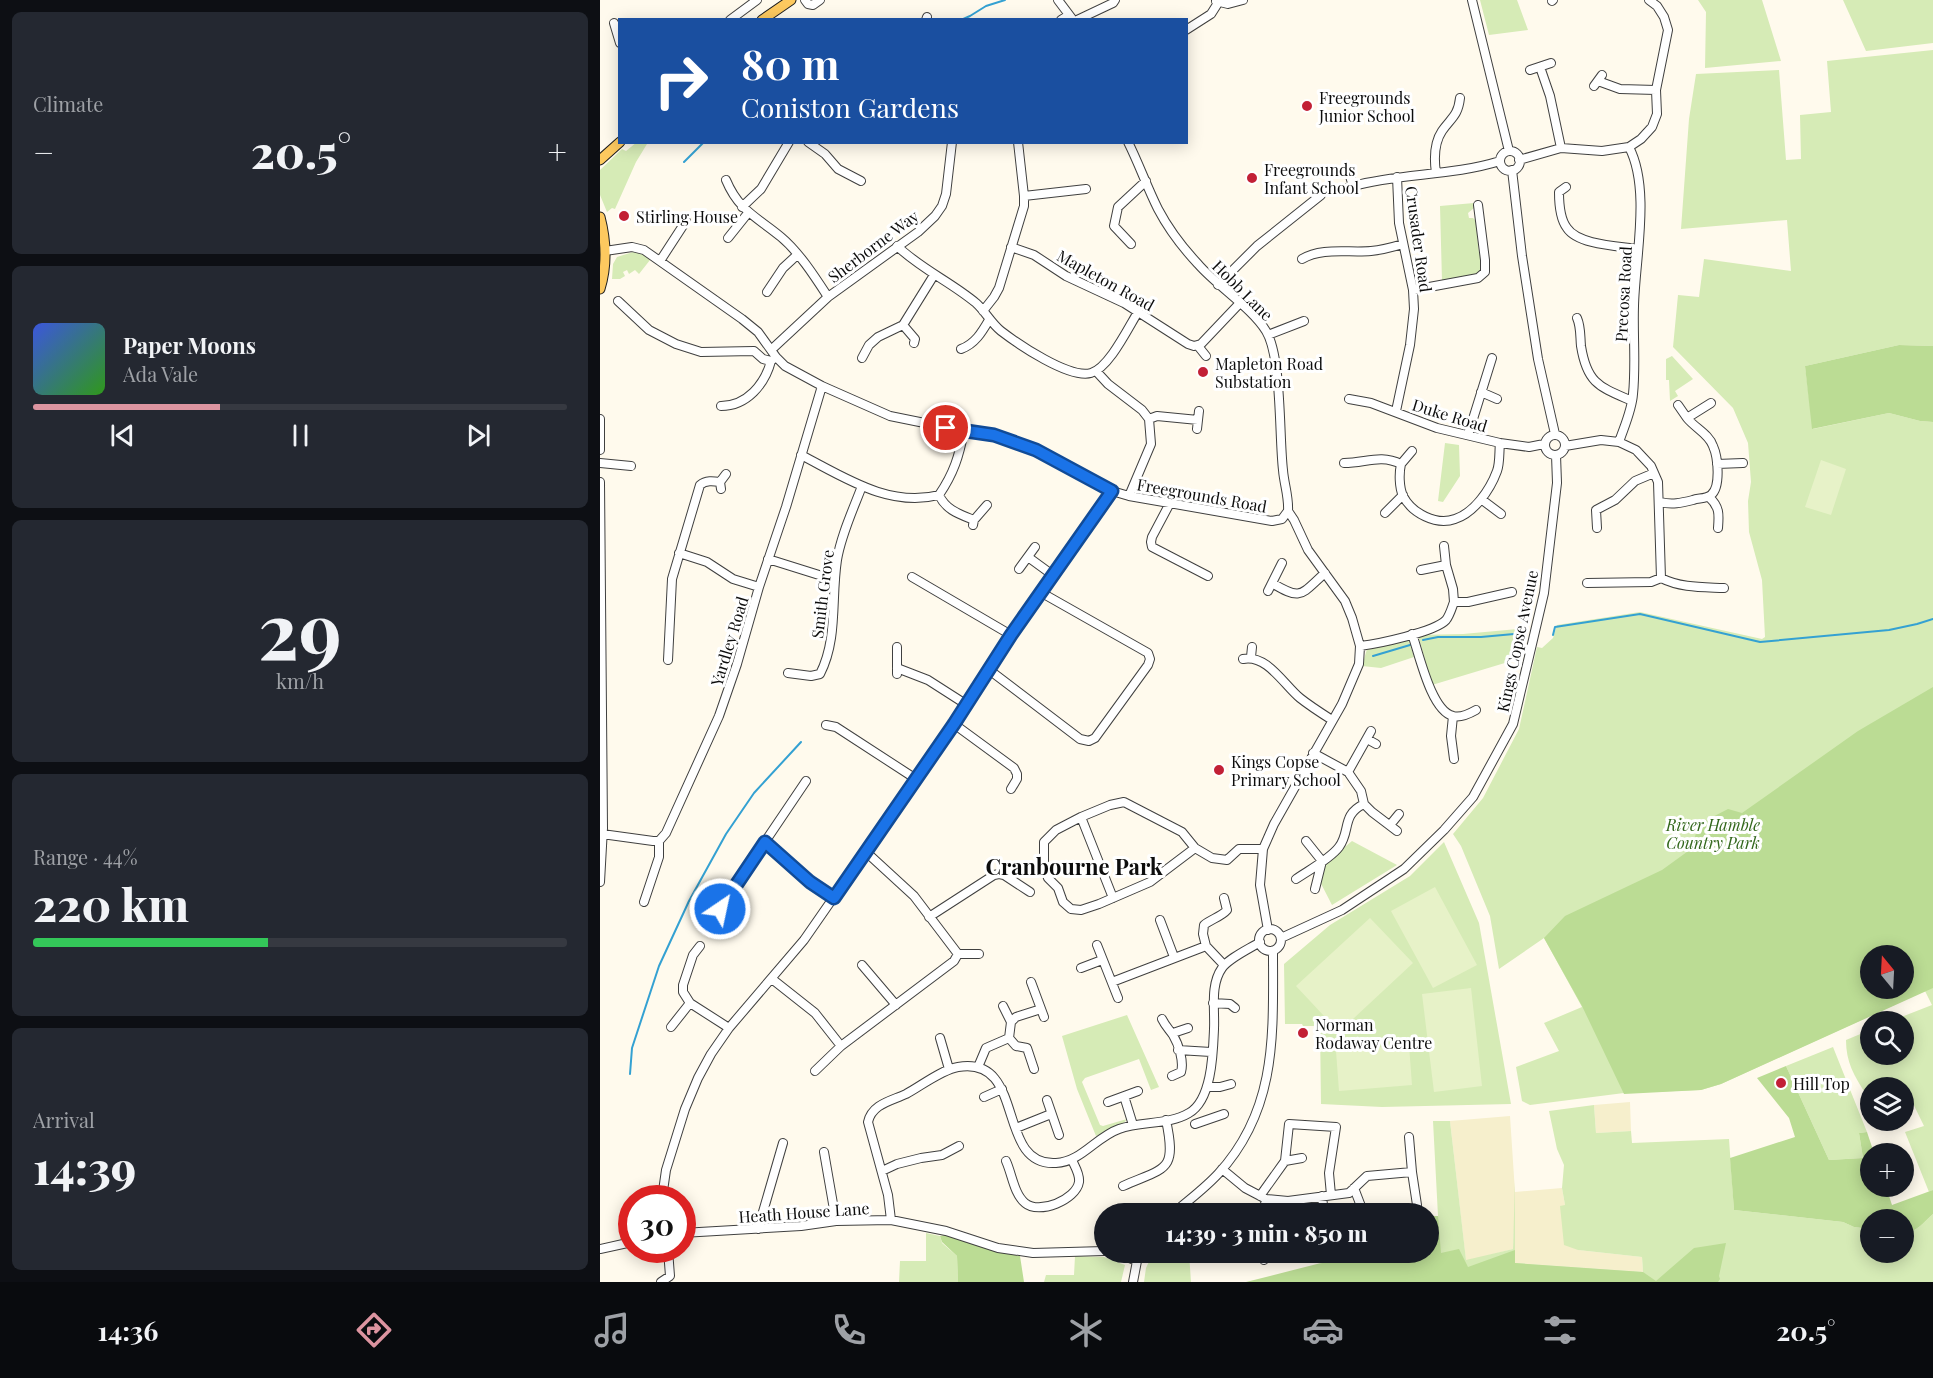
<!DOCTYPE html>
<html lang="en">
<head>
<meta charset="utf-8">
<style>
  body { margin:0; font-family:"Playfair Display",serif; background:#242831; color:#f1f3f6; height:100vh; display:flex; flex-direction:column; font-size:22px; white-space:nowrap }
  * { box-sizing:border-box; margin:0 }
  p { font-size:20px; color:#9ea1a6 }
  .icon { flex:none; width:33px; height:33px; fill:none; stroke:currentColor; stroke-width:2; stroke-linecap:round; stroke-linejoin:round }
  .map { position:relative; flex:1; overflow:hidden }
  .panel { display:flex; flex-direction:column; gap:12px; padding:12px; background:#0d0f14; width:600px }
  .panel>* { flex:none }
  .hud { position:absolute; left:18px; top:18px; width:570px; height:126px; border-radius:0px; box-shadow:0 3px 15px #0003; background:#1a4fa0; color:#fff; overflow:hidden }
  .needle { width:39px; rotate:342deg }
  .tools { position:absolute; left:1260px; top:945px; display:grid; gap:12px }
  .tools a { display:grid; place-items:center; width:54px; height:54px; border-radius:50%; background:#171b24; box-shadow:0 3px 15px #0003; font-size:30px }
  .speed { position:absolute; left:18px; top:1185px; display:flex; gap:12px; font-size:30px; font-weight:700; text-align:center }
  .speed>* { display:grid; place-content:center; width:78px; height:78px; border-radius:50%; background:#171b24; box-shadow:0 3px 15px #0003; line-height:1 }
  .speed .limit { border:9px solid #d22; background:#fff; color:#111 }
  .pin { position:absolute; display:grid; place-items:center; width:51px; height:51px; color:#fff; margin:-26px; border:3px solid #fff; border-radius:50%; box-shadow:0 2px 6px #0007 }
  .me { position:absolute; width:66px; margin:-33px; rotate:34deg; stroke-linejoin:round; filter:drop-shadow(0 0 4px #0008) }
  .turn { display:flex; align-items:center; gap:21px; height:126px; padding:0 24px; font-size:27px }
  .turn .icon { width:78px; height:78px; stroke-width:2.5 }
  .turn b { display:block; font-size:42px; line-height:51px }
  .big { font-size:45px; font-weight:800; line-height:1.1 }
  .panel .tile { flex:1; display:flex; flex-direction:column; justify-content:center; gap:9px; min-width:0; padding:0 21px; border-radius:9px; background:#242831 }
  .panel .dial { align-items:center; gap:0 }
  .dial b { font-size:78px; line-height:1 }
  .song { display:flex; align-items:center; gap:18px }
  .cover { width:72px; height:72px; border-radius:9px; background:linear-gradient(135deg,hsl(230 70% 55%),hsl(110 70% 35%)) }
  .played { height:6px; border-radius:3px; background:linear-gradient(90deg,#dc94a0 35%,#363941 35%) }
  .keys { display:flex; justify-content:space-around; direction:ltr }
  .heat { display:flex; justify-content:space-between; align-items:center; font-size:33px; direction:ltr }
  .charge { height:9px; border-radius:4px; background:linear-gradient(90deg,#34c759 44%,#363941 0) }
  .trip { position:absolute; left:494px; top:1203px; width:345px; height:60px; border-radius:30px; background:#171b24; box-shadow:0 3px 15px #0003; font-weight:800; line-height:60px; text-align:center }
  .tab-bar { display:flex; height:96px; justify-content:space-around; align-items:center; background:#090b0e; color:#9ea1a6 }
  .tab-bar .icon { width:42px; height:42px }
  .tab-bar .current { color:#dc94a0 }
  .tab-bar b { font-size:27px; color:#f1f3f6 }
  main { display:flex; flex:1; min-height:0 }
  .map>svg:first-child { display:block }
</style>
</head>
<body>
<main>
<section class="panel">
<div class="tile"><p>Climate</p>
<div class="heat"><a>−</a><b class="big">20.5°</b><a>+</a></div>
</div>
<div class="tile">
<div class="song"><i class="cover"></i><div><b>Paper Moons</b><p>Ada Vale</p></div></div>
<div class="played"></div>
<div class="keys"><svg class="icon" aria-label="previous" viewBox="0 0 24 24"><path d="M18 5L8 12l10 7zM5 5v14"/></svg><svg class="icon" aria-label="pause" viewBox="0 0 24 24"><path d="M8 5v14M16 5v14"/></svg><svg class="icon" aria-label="next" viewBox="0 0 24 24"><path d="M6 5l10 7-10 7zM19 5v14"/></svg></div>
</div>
<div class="tile dial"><b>29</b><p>km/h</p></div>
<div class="tile"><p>Range · 44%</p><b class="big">220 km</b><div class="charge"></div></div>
<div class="tile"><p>Arrival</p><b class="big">14:39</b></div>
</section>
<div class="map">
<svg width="1333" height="1282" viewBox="0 0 1333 1282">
  <rect width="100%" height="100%" fill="#fffaed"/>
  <!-- farmland -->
  <path fill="#f6efcc" d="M1030 1102 1031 1131 996 1133 994 1105Z
    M910 1116 915 1192 962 1188 965 1205 978 1250 1042 1257 1043 1272 915 1263V1205L913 1249 866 1261 850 1121Z"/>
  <!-- green -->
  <path fill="#d6ebb6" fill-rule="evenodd" d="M880 0H917L928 30 889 35Z
    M1098 0H1162L1181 61 1105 68 1106 12Z
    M1243 0H1333V43L1266 51Z
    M1333 50V346L1299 345 1205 366 1213 429 1289 413 1320 421 1333 422V1190L1329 1192 1305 1132 1324 1126 1303 1083 1295 1086 1292 1083 1281 1087 1270 1088V1092L1266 1094C1254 1076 1246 1062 1246 1040L1270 1030V1054H1304V1022L1291 1021 1332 1005 1325 991 1121 1084 1101 1090 1024 1093 930 1105 922 1101 916 1067 959 1051 944 1023 982 1007 944 938 899 969 890 916 861 846 853 834 883 798 919 729 937 647 942 648 953 638 957 625 1040 612 1162 639 1165 637 1162 580 1149 532 1148 501 1151 482 1148 443 1133 408 1073 347 1078 295 1099 297 1104 259 1191 271 1187 220 1081 229 1089 119 1096 74 1179 70 1186 160 1201 159 1200 115 1231 112 1227 61ZM1270 956H1304V988H1270Z
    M37 142 47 144 36 162 15 209 12 208 7 212 0 195V170L22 149 26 151Z
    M874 203V208L868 213 869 218H873L877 222 876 225 879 253 882 255 881 270 877 275 842 281 840 206Z
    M33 252 43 254 50 260 39 274 35 270 29 274 27 270 23 272 25 276 20 279H12L13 264 17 257Z
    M1072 356 1093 379 1075 391 1078 396 1070 401 1069 380H1066V359Z
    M845 443 859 445 860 476 843 502 838 501Z
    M929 628 918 659 832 685 818 635 863 634Z
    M808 638 814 657 781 668 762 666 767 649Z
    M752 841 797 865 732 905 715 872Z
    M844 842 879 923 911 1104 782 1107 721 1104 720 1026H703L702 1024H685L684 964 730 925 810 876Z
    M527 1015 559 1087 551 1090 539 1059 485 1078 482 1082 500 1125 503 1126 527 1119 523 1124 496 1136 477 1089 462 1036Z
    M1233 1047 1267 1132 1259 1133 1263 1158 1229 1160 1186 1066Z
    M994 1105 996 1133 1031 1131 1032 1143 1129 1139 1134 1210 1243 1222 1254 1227 1270 1229V1252H1304V1233C1316 1233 1324 1222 1333 1214V1282H720L717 1264 754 1257 762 1253 828 1252V1216H838L833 1121H850L866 1260 913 1249 915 1181V1263L1043 1272 1042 1257 978 1250 964 1245 960 1206 965 1205 962 1188 964 1165 957 1149 949 1111Z
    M326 1233 340 1236 342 1243 357 1256 358 1282H299L300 1261H326Z
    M553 1253H589L591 1282H544L546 1268Z
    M475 1256 504 1257 525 1265 521 1282H444L446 1275H474Z"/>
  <!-- forest -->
  <path fill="#bbdc94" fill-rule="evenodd" d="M1299 345 1333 346V422L1320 421 1289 413 1212 429 1205 366Z
    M1333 687V988L1121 1084 1101 1090 1024 1094 982 1006 944 938 965 916 1062 870 1091 849 1099 824 1128 809 1142 813 1258 731ZM1270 956H1304V988H1270Z
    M1186 1066 1229 1160 1263 1158 1259 1133 1267 1132 1274 1153 1270 1154V1186L1286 1187 1292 1205 1333 1190V1214C1324 1222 1316 1233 1304 1233V1220H1270V1229L1254 1227 1243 1222 1134 1210 1130 1158 1195 1137 1189 1118 1157 1078Z
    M828 1216H838L841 1253 859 1249 868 1267 915 1250V1263L1043 1272 1056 1281 1094 1248 1126 1243 1119 1276 1120 1279 1118 1282H646L717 1264 754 1257 762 1253 828 1252Z
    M345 1235 396 1251 420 1256 424 1282H358L357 1256 342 1242 340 1236Z"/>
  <!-- pitch -->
  <path fill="#e7f2c8" d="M1221 460 1246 469 1231 515 1205 507Z
    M835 887 877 965 833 988 791 911Z
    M770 918 813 963 739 1032 696 986Z
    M871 988 882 1086 834 1092 822 994Z
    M809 1045 812 1085 739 1091 736 1051Z"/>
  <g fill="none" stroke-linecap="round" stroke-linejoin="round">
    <!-- stream -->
    <path stroke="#34a1d2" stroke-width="2" d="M361 20 370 16 386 6 405 0
      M84 162 104 142
      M953 635 955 627 1040 614 1160 642 1289 630 1317 624 1333 619
      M823 640 838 637H881L925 633
      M773 656 810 645
      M30 1074 32 1048 59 966 89 901 126 834 154 793 201 742"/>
    <!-- minor casing -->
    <g stroke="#404040" stroke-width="10">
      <path id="minor" d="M205 0 208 4 213 5 220 0
        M458 0 473 20
        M872 0 909 151
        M616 1 628 4 643 0
        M952 1 953 0
        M130 20 157 0
        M326 20 327 17
        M461 20 469 15
        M477 20 513 3 515 0
        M14 23 20 43
        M586 30 611 14 618 3
        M940 67 950 96 961 148
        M930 70 951 63
        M998 81 1020 89 1056 90
        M994 86 1002 75
        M208 142 225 154 238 169 261 181
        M528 142C539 164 547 187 558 209 568 228 583 248 598 264 617 286 652 308 666 331 682 357 679 437 683 470 684 484 689 497 688 511
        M900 161a10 10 0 1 1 20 0a10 10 0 1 1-20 0Z
        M919 160 961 148 1002 151 1029 147 1041 139 1052 127 1057 114 1056 90 1068 30 1064 17 1057 6 1049 0
        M912 170 922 256 938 359 955 434
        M749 173 753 186C801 173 852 176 900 161
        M836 173C834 159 834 143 842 131 851 118 858 116 860 98
        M126 180C139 211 157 217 181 237 199 252 215 277 228 297
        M966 187 959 192C959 202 960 219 967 228 978 245 1019 246 1038 249
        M742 189 753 186
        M424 196 486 189
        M142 207 161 189 189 142
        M128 238 148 213
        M531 244 514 226 518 207 546 181
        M297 246C321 269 351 282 376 303 385 311 391 323 401 331 418 344 469 379 491 373 509 368 528 328 538 312
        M411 247 434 255 466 276 524 303 588 344 594 346 601 344 639 304
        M5 251 32 247 44 250 142 319 158 332 176 357 185 366 222 386 290 416 364 431 394 435 436 450 512 491 529 496 672 521 682 519 688 511
        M702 259C722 247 748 253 771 251 782 250 793 247 803 244
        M60 261 86 221
        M618 285 657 246 721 195
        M813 290 878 278 885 272V260L878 205
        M167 292 183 268 197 255
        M18 301 49 330 76 344 101 352 154 351 163 359 171 361 176 357
        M383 311 394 297 399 288 424 206V196L418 142
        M977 318C981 327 980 336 981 346 987 384 1000 387 1032 401
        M303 325 315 339 314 343
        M668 335 704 321
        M598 346 606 356
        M361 349C375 344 382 332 389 320
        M171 350 228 297 318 232 335 216 342 206 346 194 352 142
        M262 358 269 345 278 337 303 325 334 275
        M496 371 508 384 542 410 549 419 551 444 529 496
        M881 392 897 399
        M749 399 771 403 837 428 900 443 929 447 944 444
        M1078 405 1087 418
        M121 406C147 406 165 384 171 361
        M796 411 810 345 814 309 813 290 799 223 797 177
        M0 419V450
        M549 419 557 416 598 420
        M597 429 599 411
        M945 445a10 10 0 1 1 20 0a10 10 0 1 1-20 0Z
        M868 435 892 358
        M1019 442C1024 427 1032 410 1033 394 1036 365 1033 335 1034 306 1035 259 1051 189 1029 147
        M965 446 1001 440 1019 442 1036 450 1051 466 1058 482 1061 578C1081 588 1102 587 1124 588
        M201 455C244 477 289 508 339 495 354 473 359 456 364 431
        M0 463 31 466
        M744 463C766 463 780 454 801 464 799 473 799 487 803 496 812 513 836 526 855 519 874 513 890 490 897 471 900 463 899 452 900 443
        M801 464 812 451
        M1117 464 1143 463
        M0 482 3 828 0 882
        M121 489 120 482 126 474
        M339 495C346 510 359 514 374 520
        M1109 497C1120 507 1119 515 1118 528
        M881 499 901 514
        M1060 502C1072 505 1081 503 1093 500 1098 498 1106 499 1111 495 1121 487 1118 457 1113 446 1109 434 1095 428 1087 418L1111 403
        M570 503 552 537 551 542 552 547 608 576
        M785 513 803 495
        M373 525 374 520 387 505
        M997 528 996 510 1015 500 1035 481 1054 473
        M844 546 846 565
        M79 553 107 562 133 579 159 587
        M428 557 454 576
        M168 559 235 580
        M419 569 435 547
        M821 570 846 565 853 589 854 602
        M312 577 411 635
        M672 583C702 601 700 595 725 573
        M987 583 1051 582 1061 578
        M668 591 682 563
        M812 634C819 653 831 711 853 716 860 718 869 714 876 710
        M760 646C777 644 835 632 846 620 850 615 852 607 854 602H868L912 592
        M651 657 652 647
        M643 659C667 654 684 685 700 698 710 706 721 713 732 720
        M68 660 72 579 100 485C106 480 113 481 120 482
        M297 668 328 680 367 705
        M388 669 480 739 489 741 495 738 548 665 550 659 548 653 442 593
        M188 673 211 676 220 674C238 639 231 599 237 560 241 535 253 510 262 486
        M297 674V647
        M853 716 851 736 854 759
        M354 724 414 768 417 774V779L411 789
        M226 725 236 727 316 779
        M767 739 776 744
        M713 753 748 772 761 791 764 804 772 812 797 831
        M748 772 771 731
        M481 817 513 898
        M790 825 799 814
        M2 834 53 841H59L66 833 119 716 137 664 159 587 186 507 222 386
        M706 841 722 861 715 889
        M165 842 210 882 234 898
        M595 848 550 882 499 904 481 910 471 909 463 902 458 888 448 878 444 867V842L456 830 481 817 510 805 524 802 582 832 595 848 612 858 627 860 639 849H663
        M265 851 314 896 358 954H379
        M696 879C709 870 730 859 739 847 751 831 741 815 764 804
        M44 902 59 857V841
        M115 916 206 781
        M329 917 394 875 399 874 404 875 430 892
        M560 920 574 957
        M659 940a11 11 0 1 1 22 0a11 11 0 1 1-22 0Z
        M668 930 660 885 663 849 674 824 742 704 759 664 760 646 752 618 745 601 708 550 694 520 688 511
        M681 938 742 910 804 869 844 830 873 797 913 724 932 644 944 593 957 483 956 455
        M497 945 518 998
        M100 946 93 955 83 985V992L90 1003 129 1028
        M606 946 603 934 604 925C611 919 621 917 627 910L624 898
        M262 965 296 1005
        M481 968 502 960
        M172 979 215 1013 241 1046
        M431 982 444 1017
        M512 982 606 946 624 965
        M613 1003 630 1004 635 1008
        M403 1006 411 1022
        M562 1019C566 1027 569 1029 573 1035 579 1045 584 1062 581 1072L572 1076
        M71 1027 90 1003
        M573 1033 588 1028
        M340 1038 349 1069
        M409 1038 416 1046 427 1048 434 1069
        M578 1050 611 1052
        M378 1067 386 1048 409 1038 411 1022 416 1017 441 1009
        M215 1071 241 1046 354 961 358 954
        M607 1087H620L631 1084
        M524 1096 533 1125
        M384 1097 402 1089
        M447 1100 459 1135
        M508 1102 538 1091
        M595 1124 624 1114
        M416 1128 451 1114
        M224 1152 236 1221
        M406 1161C412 1174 414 1194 425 1203 439 1215 476 1200 479 1182 480 1174 475 1167 472 1160
        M685 1161 702 1158
        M622 1169 645 1188 666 1199 688 1201 749 1193 767 1176 812 1172 809 1137
        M282 1171 297 1164 321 1158 342 1155 359 1146
        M812 1172 817 1205
        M523 1186C566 1167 577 1172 566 1120
        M754 1188 764 1214
        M660 1196 685 1161 689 1124 736 1127 729 1173 731 1195
        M722 1196 724 1214
        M62 1198 66 1170 85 1109 98 1078 111 1054 129 1028 204 940 354 724 411 635 512 491
        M572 1214C588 1201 604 1189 618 1174 678 1109 673 1033 673 951
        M648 1214 649 1212
        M663 1214 666 1199
        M291 1220 288 1195 268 1122C272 1104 291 1101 306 1094 321 1086 341 1070 358 1067 427 1055 395 1167 456 1163 481 1162 496 1137 519 1129 541 1121 569 1125 589 1113 612 1100 613 1053 614 1029 615 1009 610 985 622 968 629 958 649 949 660 942
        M158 1229 183 1143
        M82 1233 201 1226 236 1221 291 1220 346 1231 398 1248 433 1253 504 1251
        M0 1249 32 1242
        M515 1252 537 1261
        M663 1252 664 1260
        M61 1282 70 1276 68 1250
        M533 1282 537 1261 541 1252"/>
    </g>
    <!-- major casing -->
    <g stroke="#1e1e1e" stroke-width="11">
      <path id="major" d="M162 20 191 0
        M0 160 20 142
        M0 217C6 240 7 266 0 289"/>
    </g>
    <!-- minor -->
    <use href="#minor" stroke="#fff" stroke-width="8"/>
    <!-- major -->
    <use href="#major" stroke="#fdc95f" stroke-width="9"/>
  </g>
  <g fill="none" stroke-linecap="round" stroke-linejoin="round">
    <!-- route casing -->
    <g stroke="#114b97" stroke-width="15">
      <path id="route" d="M120 909 165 842 210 882 234 898 354 724 411 635 512 491 436 450 394 435 346 428"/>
    </g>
    <!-- route -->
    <use href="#route" stroke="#1a73e8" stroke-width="10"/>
  </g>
  <!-- markers -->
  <g fill="#c22036" stroke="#fff" stroke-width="2">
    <circle cx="707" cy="106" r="6"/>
    <circle cx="652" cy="178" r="6"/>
    <circle cx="24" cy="216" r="6"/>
    <circle cx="603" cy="372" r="6"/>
    <circle cx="619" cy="770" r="6"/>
    <circle cx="703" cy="1033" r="6"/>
    <circle cx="1181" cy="1083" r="6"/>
  </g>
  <g text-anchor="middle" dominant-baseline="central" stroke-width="6" stroke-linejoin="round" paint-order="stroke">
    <!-- poi labels -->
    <g font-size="16" fill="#0d0d0d" stroke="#fff" text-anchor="start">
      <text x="719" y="97">Freegrounds<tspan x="719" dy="18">Junior School</tspan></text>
      <text x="664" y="169">Freegrounds<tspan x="664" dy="18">Infant School</tspan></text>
      <text x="36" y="216">Stirling House</text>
      <text x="615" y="363">Mapleton Road<tspan x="615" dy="18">Substation</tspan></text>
      <text x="631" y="761">Kings Copse<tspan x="631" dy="18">Primary School</tspan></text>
      <text x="715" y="1024">Norman<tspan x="715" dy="18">Rodaway Centre</tspan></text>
      <text x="1193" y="1083">Hill Top</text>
    </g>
    <!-- street labels -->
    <g font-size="16" fill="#0d0d0d" stroke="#fff">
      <text transform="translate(819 239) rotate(82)">Crusader Road</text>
      <text transform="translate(273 246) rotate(-37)">Sherborne Way</text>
      <text transform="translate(506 280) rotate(29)">Mapleton Road</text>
      <text transform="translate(643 290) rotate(45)">Hobb Lane</text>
      <text transform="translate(1023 294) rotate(-87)">Precosa Road</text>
      <text transform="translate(850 415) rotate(17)">Duke Road</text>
      <text transform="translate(602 495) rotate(10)">Freegrounds Road</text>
      <text transform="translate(222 594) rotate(-83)">Smith Grove</text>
      <text transform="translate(129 641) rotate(-73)">Yardley Road</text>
      <text transform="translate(917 641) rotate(-78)">Kings Copse Avenue</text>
      <text transform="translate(204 1212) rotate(-4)">Heath House Lane</text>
    </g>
    <!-- park labels -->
    <g font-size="16" font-style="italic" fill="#32671b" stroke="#fff">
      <text x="1113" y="824">River Hamble<tspan x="1113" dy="18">Country Park</tspan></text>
    </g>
    <!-- district labels -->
    <g font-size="22" font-weight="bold" fill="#0d0d0d" stroke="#fff">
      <text x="474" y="866">Cranbourne Park</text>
    </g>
  </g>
</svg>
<div class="tools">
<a><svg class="needle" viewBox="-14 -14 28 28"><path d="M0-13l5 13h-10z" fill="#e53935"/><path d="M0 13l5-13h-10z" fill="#9ea1a6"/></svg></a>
<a><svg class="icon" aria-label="search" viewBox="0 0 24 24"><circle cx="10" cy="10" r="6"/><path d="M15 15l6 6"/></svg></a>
<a><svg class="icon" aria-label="layers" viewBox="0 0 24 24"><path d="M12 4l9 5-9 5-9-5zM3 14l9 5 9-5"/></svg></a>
<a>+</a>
<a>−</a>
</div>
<div class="speed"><div class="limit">30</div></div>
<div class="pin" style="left:346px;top:428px;background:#d93025"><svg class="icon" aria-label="arrive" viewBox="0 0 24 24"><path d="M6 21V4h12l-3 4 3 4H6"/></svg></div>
<svg class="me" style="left:120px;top:909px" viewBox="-20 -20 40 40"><circle r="17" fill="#1a73e8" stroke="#fff" stroke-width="3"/><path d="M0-11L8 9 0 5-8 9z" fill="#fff"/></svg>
<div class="trip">14:39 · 3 min · 850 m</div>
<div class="hud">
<div class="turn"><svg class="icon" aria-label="right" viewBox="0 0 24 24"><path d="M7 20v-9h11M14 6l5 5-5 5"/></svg><div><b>80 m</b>Coniston Gardens</div></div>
</div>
</div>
</main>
<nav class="tab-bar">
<b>14:36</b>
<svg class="icon current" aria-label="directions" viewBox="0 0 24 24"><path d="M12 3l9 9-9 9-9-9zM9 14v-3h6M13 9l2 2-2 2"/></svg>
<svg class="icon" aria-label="music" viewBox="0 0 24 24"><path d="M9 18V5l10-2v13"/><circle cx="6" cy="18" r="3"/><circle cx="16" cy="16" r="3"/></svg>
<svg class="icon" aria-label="phone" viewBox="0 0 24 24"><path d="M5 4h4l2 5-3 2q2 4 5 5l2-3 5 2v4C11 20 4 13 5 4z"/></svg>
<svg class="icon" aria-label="climate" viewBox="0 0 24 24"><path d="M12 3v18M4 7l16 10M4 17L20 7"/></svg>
<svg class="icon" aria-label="car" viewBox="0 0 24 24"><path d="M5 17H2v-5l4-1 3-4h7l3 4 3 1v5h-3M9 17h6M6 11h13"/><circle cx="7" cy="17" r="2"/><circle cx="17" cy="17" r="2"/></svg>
<svg class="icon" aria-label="filters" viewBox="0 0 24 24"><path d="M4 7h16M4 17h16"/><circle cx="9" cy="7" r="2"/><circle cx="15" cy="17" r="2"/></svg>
<b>20.5°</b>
</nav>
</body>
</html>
